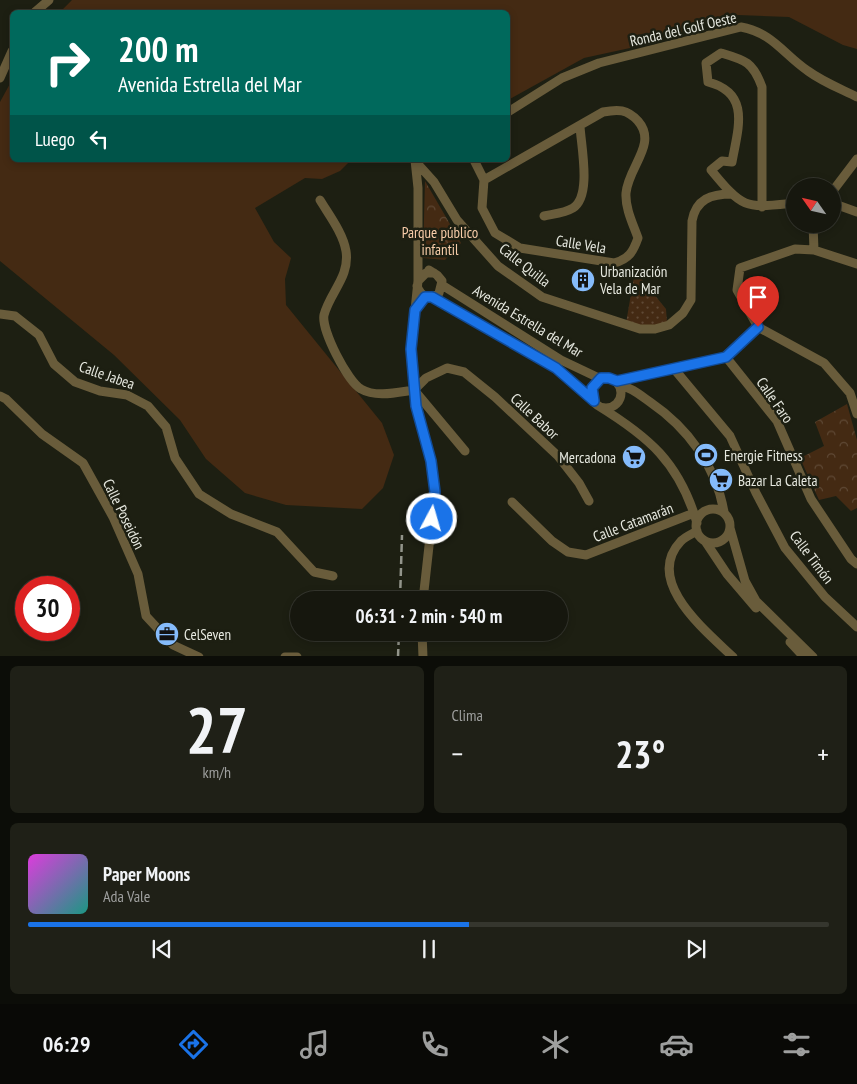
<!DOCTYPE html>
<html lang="es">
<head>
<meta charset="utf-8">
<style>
  body { margin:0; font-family:"PT Sans Narrow",sans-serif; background:#1f2017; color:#f1f3f6; height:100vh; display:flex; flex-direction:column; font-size:19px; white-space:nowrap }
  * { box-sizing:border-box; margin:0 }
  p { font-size:16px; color:#9e9f9e }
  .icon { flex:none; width:28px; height:28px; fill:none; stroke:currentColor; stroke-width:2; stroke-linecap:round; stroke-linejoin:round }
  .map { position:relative; height:656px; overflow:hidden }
  .details { display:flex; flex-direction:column; gap:10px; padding:10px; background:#0c0d08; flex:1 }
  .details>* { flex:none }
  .hud { position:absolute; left:10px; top:10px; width:500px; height:152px; border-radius:8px; box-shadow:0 2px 8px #0003,0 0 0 1px #35362e; background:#00695c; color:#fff; overflow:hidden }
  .needle { width:32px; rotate:304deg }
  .buttons { position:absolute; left:786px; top:178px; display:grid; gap:10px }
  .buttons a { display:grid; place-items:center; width:55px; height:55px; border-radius:50%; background:#16170e; box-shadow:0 2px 8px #0003,0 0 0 1px #35362e; font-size:25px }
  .speed { position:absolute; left:15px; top:576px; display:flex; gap:10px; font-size:25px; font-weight:700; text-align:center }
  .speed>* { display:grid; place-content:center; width:65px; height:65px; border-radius:50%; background:#16170e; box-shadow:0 2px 8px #0003,0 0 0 1px #35362e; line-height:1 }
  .speed .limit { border:8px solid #d22; background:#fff; color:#111 }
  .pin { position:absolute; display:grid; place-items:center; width:42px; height:42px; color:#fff; margin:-51px -21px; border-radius:50% 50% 50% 0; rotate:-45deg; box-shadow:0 0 5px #0007 }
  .pin .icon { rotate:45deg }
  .me { position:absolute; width:55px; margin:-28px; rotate:6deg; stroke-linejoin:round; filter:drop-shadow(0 0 4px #0008) }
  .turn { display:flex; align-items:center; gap:18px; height:105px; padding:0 25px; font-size:22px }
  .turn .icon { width:65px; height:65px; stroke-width:2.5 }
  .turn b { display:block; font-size:35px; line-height:42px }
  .then { display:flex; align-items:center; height:48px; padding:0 25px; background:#0003; gap:10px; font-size:19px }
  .big { font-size:38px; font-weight:600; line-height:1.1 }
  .details .tile { flex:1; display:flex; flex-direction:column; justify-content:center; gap:8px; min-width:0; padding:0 18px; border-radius:8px; background:#1f2017 }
  .details .dial { align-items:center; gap:0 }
  .dial b { font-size:65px; line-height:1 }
  .song { display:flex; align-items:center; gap:15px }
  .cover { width:60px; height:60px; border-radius:8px; background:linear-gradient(135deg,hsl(300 70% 55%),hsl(170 70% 35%)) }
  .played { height:5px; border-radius:2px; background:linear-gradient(90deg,#1a73e8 55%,#35362e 55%) }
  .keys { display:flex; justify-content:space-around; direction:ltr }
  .heat { display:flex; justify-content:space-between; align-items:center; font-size:28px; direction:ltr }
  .details .tiles { flex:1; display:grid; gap:10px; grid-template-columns:1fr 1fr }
  .tile:last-child { grid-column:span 2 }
  .trip { position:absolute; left:290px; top:591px; width:278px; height:50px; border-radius:25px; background:#16170e; box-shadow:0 2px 8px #0003,0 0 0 1px #35362e; font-weight:600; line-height:50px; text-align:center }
  .dock { display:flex; height:80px; justify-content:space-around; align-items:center; background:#090906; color:#9e9f9e }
  .dock .icon { width:35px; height:35px }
  .dock .active { color:#1a73e8 }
  .dock b { font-size:22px; color:#f1f3f6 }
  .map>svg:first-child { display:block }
</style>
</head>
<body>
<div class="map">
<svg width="857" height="657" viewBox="0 0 857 657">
  <defs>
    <pattern id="park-crowns" width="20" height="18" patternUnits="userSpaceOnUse" patternTransform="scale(1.25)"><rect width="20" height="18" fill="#442a13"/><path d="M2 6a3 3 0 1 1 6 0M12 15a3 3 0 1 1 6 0" fill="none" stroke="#5f4935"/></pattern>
    <pattern id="garden-dots" width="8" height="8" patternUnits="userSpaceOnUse" patternTransform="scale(1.25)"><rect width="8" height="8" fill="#442a13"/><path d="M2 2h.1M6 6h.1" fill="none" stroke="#5f4935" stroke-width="1.8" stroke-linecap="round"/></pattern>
  </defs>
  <rect width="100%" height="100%" fill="#1d1f12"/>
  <!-- grass -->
  <path fill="#442a13" d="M72 0H857V49L843 45 789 17 738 15 630 48 584 58 508 100V12H60Z
    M12 80V160H351L340 171 322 179 305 178 255 208 274 242 291 258 285 279 286 305 382 423 394 455 383 488 362 509 286 505 245 493 206 459 180 420 114 355 0 261V102Z"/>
  <!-- park -->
  <path fill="url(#park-crowns)" d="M425 181 461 243 445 260 423 258Z
    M847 404 857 440V508L851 511 836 496 819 500 800 458 824 446 815 422Z"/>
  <!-- garden -->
  <path fill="url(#garden-dots)" d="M635 271 666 309 667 322 656 328 626 323Z"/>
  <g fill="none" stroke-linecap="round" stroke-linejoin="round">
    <!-- minor -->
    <path stroke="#695c3b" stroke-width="9" d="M35 12 49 0
      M0 78 12 51
      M508 112 562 78 599 63 741 27C773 33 783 54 808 71 823 82 841 89 857 97
      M415 160 418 188V281
      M474 160 484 180 482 208 495 233 520 248 614 263C629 259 633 252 638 238 633 224 625 208 626 193 628 167 658 144 638 121 627 109 618 109 603 112L484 180
      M416 162 434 182 457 220 498 266 542 297 640 329H655L669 325 683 313 691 300 692 221C696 199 711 194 732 194
      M832 192 857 159
      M320 200C329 215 343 233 346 251 350 277 330 292 324 315 321 330 348 382 361 389 376 398 399 392 414 390L426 378 447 368 464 372 495 397 558 456 579 483 589 501
      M832 203 857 212
      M762 207V87C753 62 745 60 721 53L706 63 708 82C751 93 738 128 732 162L722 161 711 170C744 210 745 208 795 203
      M544 216C553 214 565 213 573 208 592 196 581 146 580 126
      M813 224 814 250
      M442 285 561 360 601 379
      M417 286C421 297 431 301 439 293L442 281 437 275 429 270
      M432 297 556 368 594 401
      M0 314 15 316 39 335 54 364 75 382 100 391 127 395 148 406 166 427 175 458 199 494 231 514 277 532 314 572 333 576
      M758 327 737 290 740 268 795 249 814 250 857 264
      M758 327 824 363 850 393 857 414
      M726 357 777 421 811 499 851 559 857 564
      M675 370 730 436 756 493 785 548 825 597 857 627
      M591 393a15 15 0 1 1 30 0a15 15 0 1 1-30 0Z
      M617 381 726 357 758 327
      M620 385C632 388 640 395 650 402 688 428 716 466 724 512
      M414 390 465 451
      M0 396 6 399 42 434 83 463 113 517 138 574 146 616 173 645 199 657
      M597 405C649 437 679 462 697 523
      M512 502 552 541 568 552 586 555 694 513
      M696 526a17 17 0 1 1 34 0a17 17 0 1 1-34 0Z
      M730 528 745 581 756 601 813 657
      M697 531C692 534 685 537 681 541 643 581 706 631 733 657
      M705 541 727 574 756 608
      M423 600 435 492 431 461 416 406 411 349 418 281 426 273H434
      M422 632 423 657
      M790 642 804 657
      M285 657H297"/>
    <!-- rail -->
    <path stroke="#93958b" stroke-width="2.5" stroke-dasharray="8 4" stroke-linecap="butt" d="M400 600 402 535
      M398 657 399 632"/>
  </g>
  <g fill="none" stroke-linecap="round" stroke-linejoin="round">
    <!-- route casing -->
    <g stroke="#114b97" stroke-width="12">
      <path id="route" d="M432 519 435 492 431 461 416 406 411 349 415 310 425 297H432L556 368 594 401 592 388 601 378H609L617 381 726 357 758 327"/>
    </g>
    <!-- route -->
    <use href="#route" stroke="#1a73e8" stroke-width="9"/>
  </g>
  <!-- icons -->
  <defs>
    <g id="building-disc" transform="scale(1.25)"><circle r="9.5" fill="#85bbfb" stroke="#1d1f12"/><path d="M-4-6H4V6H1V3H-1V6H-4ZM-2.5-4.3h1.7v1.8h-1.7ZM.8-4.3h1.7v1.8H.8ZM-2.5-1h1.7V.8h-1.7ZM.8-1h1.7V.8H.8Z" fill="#111"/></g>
    <g id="stadium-disc" transform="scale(1.25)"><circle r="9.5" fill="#85bbfb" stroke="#1d1f12"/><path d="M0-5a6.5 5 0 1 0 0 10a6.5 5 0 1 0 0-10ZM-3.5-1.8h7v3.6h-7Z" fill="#111"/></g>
    <g id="supermarket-disc" transform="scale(1.25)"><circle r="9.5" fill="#85bbfb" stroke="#1d1f12"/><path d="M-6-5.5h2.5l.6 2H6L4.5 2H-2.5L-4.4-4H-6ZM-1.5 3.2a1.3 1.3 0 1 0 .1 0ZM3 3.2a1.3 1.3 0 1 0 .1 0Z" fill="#111"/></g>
    <g id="office-disc" transform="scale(1.25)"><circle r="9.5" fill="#85bbfb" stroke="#1d1f12"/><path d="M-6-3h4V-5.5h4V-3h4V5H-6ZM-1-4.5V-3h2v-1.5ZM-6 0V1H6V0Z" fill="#111"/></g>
  </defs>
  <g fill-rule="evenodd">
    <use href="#building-disc" x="583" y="280"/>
    <use href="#stadium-disc" x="706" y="455"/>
    <use href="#supermarket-disc" x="634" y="457"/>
    <use href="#supermarket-disc" x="721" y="480"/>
    <use href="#office-disc" x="167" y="634"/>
  </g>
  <g text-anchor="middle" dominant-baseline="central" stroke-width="5" stroke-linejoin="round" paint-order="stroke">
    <!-- street labels -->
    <g font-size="15" fill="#e6e8df" stroke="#1d1f12">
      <text transform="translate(683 29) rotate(-13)">Ronda del Golf Oeste</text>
      <text transform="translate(581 244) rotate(9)">Calle Vela</text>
      <text transform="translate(525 265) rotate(38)">Calle Quilla</text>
      <text transform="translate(528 321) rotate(31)">Avenida Estrella del Mar</text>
      <text transform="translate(107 375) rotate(19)">Calle Jabea</text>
      <text transform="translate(775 400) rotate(55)">Calle Faro</text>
      <text transform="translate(535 416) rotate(43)">Calle Babor</text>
      <text transform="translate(124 514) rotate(64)">Calle Poseidón</text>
      <text transform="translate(633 522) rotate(-21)">Calle Catamarán</text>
      <text transform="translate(812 557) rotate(53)">Calle Timón</text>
    </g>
    <!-- park labels -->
    <g font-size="15" fill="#f7cca9" stroke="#1d1f12">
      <text x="440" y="232">Parque público<tspan x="440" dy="17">infantil</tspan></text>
    </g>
    <!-- poi labels -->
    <g font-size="15" fill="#e6e8df" stroke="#1d1f12" text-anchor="start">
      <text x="600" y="271">Urbanización<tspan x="600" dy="17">Vela de Mar</tspan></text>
      <text x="724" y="455">Energie Fitness</text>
      <text x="616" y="457" text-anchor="end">Mercadona</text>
      <text x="738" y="480">Bazar La Caleta</text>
      <text x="184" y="634">CelSeven</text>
    </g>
  </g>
</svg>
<div class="buttons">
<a><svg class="needle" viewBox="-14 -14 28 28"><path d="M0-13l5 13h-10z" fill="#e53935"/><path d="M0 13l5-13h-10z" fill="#9e9f9e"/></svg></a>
</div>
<div class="speed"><div class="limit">30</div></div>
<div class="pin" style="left:758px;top:327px;background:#d93025"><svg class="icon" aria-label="arrive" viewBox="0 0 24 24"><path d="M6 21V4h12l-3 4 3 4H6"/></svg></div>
<svg class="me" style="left:432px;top:519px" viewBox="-20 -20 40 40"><circle r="17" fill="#1a73e8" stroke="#fff" stroke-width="3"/><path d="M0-11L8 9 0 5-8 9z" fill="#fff"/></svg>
<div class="trip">06:31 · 2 min · 540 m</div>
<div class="hud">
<div class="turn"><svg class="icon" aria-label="right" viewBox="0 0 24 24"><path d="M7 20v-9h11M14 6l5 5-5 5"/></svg><div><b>200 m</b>Avenida Estrella del Mar</div></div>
<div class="then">Luego<svg class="icon" aria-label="left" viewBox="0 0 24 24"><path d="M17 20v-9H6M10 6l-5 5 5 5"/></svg></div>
</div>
</div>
<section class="details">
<div class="tiles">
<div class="tile dial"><b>27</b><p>km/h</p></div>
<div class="tile"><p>Clima</p>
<div class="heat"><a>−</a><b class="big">23°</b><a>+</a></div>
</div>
<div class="tile">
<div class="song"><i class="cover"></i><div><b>Paper Moons</b><p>Ada Vale</p></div></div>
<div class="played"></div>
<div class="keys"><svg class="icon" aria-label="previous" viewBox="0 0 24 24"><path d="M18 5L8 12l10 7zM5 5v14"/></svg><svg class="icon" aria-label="pause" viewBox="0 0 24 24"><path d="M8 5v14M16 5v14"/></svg><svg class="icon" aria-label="next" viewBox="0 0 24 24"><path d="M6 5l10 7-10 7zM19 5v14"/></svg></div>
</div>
</div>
</section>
<nav class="dock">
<b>06:29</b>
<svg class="icon active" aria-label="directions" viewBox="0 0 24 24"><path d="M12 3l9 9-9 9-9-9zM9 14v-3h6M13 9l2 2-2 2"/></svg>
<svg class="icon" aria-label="music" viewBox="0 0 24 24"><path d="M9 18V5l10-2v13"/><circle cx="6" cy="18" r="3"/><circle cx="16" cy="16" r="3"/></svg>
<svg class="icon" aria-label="phone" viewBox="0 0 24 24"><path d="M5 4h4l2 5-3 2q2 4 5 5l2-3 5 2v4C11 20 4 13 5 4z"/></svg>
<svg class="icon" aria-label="climate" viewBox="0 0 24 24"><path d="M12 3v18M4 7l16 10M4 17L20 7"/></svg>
<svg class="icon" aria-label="car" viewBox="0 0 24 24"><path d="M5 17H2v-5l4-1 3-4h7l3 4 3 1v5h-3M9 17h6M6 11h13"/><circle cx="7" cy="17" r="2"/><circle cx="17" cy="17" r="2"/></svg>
<svg class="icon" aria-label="filters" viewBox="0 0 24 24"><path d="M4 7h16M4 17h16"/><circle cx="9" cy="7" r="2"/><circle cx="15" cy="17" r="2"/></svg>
</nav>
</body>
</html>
